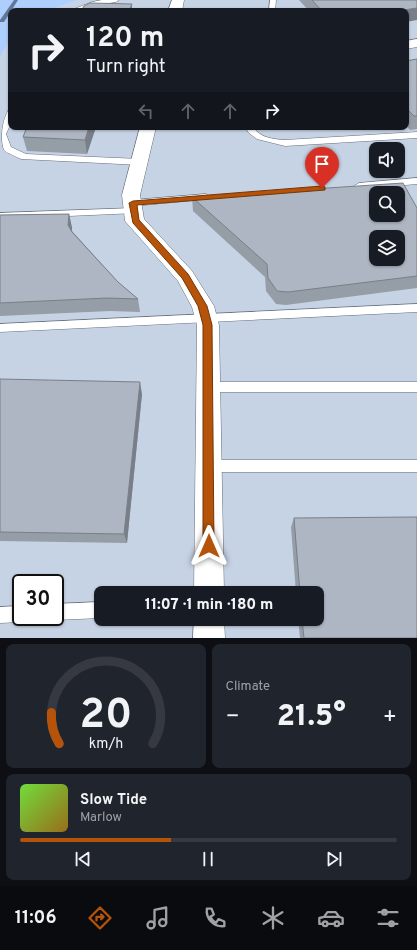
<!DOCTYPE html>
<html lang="en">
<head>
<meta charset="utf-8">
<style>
  body { margin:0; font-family:Overpass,sans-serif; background:#20242c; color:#f1f3f6; height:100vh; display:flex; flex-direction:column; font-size:15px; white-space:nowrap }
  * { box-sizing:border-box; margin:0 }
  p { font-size:13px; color:#9ea1a6 }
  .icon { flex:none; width:22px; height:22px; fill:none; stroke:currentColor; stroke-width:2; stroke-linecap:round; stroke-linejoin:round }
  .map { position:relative; height:638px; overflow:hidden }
  .drawer { display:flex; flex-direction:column; gap:6px; padding:6px; background:#0d0f14; flex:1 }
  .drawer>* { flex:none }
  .banner { position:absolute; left:8px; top:8px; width:401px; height:122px; border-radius:8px; box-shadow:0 1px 3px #0004; background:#171b24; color:#f1f3f6; overflow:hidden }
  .buttons { position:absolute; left:369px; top:142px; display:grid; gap:8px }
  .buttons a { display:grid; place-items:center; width:36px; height:36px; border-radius:8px; background:#171b24; box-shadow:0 1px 3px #0004; font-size:20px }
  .speed { position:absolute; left:12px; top:574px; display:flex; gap:8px; font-size:20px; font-weight:700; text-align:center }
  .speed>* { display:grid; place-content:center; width:52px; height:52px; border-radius:50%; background:#171b24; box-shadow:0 1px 3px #0004; line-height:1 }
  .speed .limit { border:2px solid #111; border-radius:6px; background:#fff; color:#111 }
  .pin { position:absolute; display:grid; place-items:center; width:34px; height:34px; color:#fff; margin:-41px -17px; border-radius:50% 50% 50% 0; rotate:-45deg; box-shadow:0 0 4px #0007 }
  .pin .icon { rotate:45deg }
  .me { position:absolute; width:44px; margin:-22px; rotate:0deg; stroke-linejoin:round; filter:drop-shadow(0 0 3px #0008) }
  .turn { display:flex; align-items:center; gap:14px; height:84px; padding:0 12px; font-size:18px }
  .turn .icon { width:52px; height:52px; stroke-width:2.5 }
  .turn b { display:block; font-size:28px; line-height:34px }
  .lanes { display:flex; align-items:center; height:38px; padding:0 12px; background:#0003; justify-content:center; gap:20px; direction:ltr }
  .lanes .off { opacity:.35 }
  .big { font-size:30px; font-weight:800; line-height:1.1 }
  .drawer .tile { flex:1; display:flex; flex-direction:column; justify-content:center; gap:6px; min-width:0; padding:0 14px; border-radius:8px; background:#20242c }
  .drawer .dial { align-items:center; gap:0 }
  .dial svg { height:104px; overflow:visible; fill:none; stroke:#363941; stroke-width:7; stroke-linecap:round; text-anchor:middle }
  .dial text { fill:#f1f3f6; stroke:none }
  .song { display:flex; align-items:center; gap:12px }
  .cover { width:48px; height:48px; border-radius:6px; background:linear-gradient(135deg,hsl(100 70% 55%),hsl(40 70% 35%)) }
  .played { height:4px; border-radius:2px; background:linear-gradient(90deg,#b45309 40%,#363941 40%) }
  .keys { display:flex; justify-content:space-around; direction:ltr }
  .heat { display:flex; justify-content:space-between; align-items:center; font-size:22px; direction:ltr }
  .drawer .tiles { flex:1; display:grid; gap:6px; grid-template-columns:1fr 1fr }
  .tile:last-child { grid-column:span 2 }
  .trip { position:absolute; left:94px; top:586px; width:230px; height:40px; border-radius:8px; background:#171b24; box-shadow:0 1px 3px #0004; font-weight:800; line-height:40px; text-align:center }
  .tab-bar { display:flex; height:64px; justify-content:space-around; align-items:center; background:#090b0e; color:#9ea1a6 }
  .tab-bar .icon { width:28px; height:28px }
  .tab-bar .selected { color:#b45309 }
  .tab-bar b { font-size:18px; color:#f1f3f6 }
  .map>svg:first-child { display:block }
</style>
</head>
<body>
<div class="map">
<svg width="417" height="638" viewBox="0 0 417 638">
  <rect width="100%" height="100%" fill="#d7e0ed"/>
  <!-- built -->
  <path fill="#c6d3e5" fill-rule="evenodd" d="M78 0H417V638H0V57L11 37V127H406V11H46ZM376 149H398V171H376ZM376 193H398V215H376ZM376 237H398V259H376ZM21 583H55V617H21ZM101 593H317V619H101Z"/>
  <!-- green -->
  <path fill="#aecffd" d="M0 0H78L46 11H11V37L0 57Z"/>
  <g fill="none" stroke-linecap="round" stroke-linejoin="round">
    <!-- stream -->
    <path fill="#60789b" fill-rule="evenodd" d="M14 0H18L4 22H0V20Z"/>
    <!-- lane casing -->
    <g stroke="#666e79" stroke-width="1">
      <path id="lane" d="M102 0H119L116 2 95 5 78 11H69L92 2Z
        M270 0H276L275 11H269Z
        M8 111H11V123L6 134 11 147 26 154 140 159 144 162 140 165 21 159C16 156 8 154 4 150 0 140 2 121 8 111Z
        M245 127H253C260 138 273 139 285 140L417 132V138L285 146 257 139 249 133Z
        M417 178V184L359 189 354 186 359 183Z
        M206 194 211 197 209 199 133 206 128 203 133 200Z
        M134 208 137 209 139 211 137 213 0 219V213Z
        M417 304V312L0 332V324Z
        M208 382H417V392H208L204 391 202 387 204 383Z
        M209 460H417V472H209L204 470 202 466 204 462Z
        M101 602V618L55 620 49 617H55V604Z
        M21 606V617H27L26 619 21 622 0 623V607Z"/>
    </g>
    <!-- street casing -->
    <g stroke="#666e79" stroke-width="1">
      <path id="street" d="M172 0H184L182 11H168Z
        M417 39V47L406 49V41Z
        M140 127H156L140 195 144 219 192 271 214 306 219 325 224 593H194L197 325 192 307 178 281 125 221 122 195Z
        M194 619H224L225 638H193Z"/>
    </g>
    <!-- lane -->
    <use href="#lane" fill="#fff" fill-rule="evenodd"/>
    <!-- street -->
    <use href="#street" fill="#fff" fill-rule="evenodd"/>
  </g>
  <!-- wall -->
  <path fill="#959da7" d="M299 0H417L406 11H309Z
    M417 59V129L410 130 406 126V61Z
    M27 127H96L87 154 27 151 23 137Z
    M192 197 417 208V288L286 305 276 304 266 291 265 277 193 211Z
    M69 214 72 228V231L118 282 138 299 140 312 110 311 0 316V215Z
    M0 379 142 394 127 543 0 541Z
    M294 518 417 638H300L298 619H317V593H296L291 527Z"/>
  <!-- shaded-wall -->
  <path fill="#797f88" d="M132 4V11H129Z
    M417 8V20L406 22V11H397Z
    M89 127H96L87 154 85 140Z
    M320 127H327L320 129Z
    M69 214 72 228 71 238 68 225Z
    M140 382 142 394 127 543 124 534Z"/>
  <!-- building -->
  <path fill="#adb6c2" stroke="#797f88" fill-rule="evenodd" d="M312 0H417V8L397 11H322Z
    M90 3 132 4 129 11H81L84 6Z
    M417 59V116H414L406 108V61Z
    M27 127H89L85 140 23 137Z
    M403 183 417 208V276L288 292 277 291 268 278 267 264 192 197ZM376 193H398V215H376ZM376 237H398V259H376Z
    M69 214 68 225 72 232 118 282 138 299 107 298 0 303V215Z
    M0 379 140 382 124 534 0 532Z
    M417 517V638H304L302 619H317V593H300L294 518Z"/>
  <!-- route -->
  <path fill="#b45309" stroke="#753606" d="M322 186 325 187V190L137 205 139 220 188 274 207 306 212 325 214 546 213 550 209 551 204 550 203 546V325L198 306 182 278 133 223 129 203 133 201Z"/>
</svg>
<div class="buttons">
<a><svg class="icon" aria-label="sound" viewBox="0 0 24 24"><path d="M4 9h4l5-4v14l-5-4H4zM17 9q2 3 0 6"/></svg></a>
<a><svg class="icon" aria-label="search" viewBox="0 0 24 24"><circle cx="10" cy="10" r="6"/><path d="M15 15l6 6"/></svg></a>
<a><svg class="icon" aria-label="layers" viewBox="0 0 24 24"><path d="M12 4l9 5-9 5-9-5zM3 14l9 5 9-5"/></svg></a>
</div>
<div class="speed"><div class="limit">30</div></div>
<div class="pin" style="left:322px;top:188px;background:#d93025"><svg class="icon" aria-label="arrive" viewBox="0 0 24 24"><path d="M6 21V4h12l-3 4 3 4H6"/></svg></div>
<svg class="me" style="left:209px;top:546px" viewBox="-20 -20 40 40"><path d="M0-17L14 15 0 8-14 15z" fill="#b45309" stroke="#fff" stroke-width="4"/></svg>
<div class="trip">11:07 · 1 min · 180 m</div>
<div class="banner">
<div class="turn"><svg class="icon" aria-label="right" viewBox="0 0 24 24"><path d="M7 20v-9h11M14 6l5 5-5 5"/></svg><div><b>120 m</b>Turn right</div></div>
<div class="lanes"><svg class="icon off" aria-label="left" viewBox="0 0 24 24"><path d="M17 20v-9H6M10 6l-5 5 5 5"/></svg><svg class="icon off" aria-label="ahead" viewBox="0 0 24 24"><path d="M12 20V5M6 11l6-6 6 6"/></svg><svg class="icon off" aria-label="ahead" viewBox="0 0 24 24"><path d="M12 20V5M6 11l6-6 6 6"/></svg><svg class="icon" aria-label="right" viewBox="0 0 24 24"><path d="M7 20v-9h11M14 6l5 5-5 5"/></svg></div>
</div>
</div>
<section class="drawer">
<div class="tiles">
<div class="tile dial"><svg viewBox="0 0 100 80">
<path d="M14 69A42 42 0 1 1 86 69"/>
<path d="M14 69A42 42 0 0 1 8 45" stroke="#b45309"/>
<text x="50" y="56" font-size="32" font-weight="700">20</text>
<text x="50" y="72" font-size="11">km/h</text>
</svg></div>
<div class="tile"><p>Climate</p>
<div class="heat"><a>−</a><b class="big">21.5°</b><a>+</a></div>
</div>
<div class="tile">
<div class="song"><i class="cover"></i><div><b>Slow Tide</b><p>Marlow</p></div></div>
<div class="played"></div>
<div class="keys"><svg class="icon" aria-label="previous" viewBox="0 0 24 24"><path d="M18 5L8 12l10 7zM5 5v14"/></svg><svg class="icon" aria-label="pause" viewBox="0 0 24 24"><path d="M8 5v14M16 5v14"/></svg><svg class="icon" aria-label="next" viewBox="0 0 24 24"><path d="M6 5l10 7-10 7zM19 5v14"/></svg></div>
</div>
</div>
</section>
<nav class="tab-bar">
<b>11:06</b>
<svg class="icon selected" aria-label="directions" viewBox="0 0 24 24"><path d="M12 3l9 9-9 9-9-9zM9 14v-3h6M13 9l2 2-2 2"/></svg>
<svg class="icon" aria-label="music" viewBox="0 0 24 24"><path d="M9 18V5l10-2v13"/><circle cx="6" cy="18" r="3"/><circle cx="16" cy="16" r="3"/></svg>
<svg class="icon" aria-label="phone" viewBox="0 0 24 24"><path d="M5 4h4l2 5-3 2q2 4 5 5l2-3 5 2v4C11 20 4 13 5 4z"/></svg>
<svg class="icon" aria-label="climate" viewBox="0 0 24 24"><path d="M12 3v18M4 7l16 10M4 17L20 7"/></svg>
<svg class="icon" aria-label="car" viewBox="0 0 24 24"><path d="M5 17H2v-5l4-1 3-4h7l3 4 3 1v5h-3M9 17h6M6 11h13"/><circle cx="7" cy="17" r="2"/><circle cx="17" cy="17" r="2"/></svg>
<svg class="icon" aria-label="filters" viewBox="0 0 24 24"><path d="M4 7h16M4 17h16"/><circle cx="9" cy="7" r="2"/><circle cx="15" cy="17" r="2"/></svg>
</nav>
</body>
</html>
